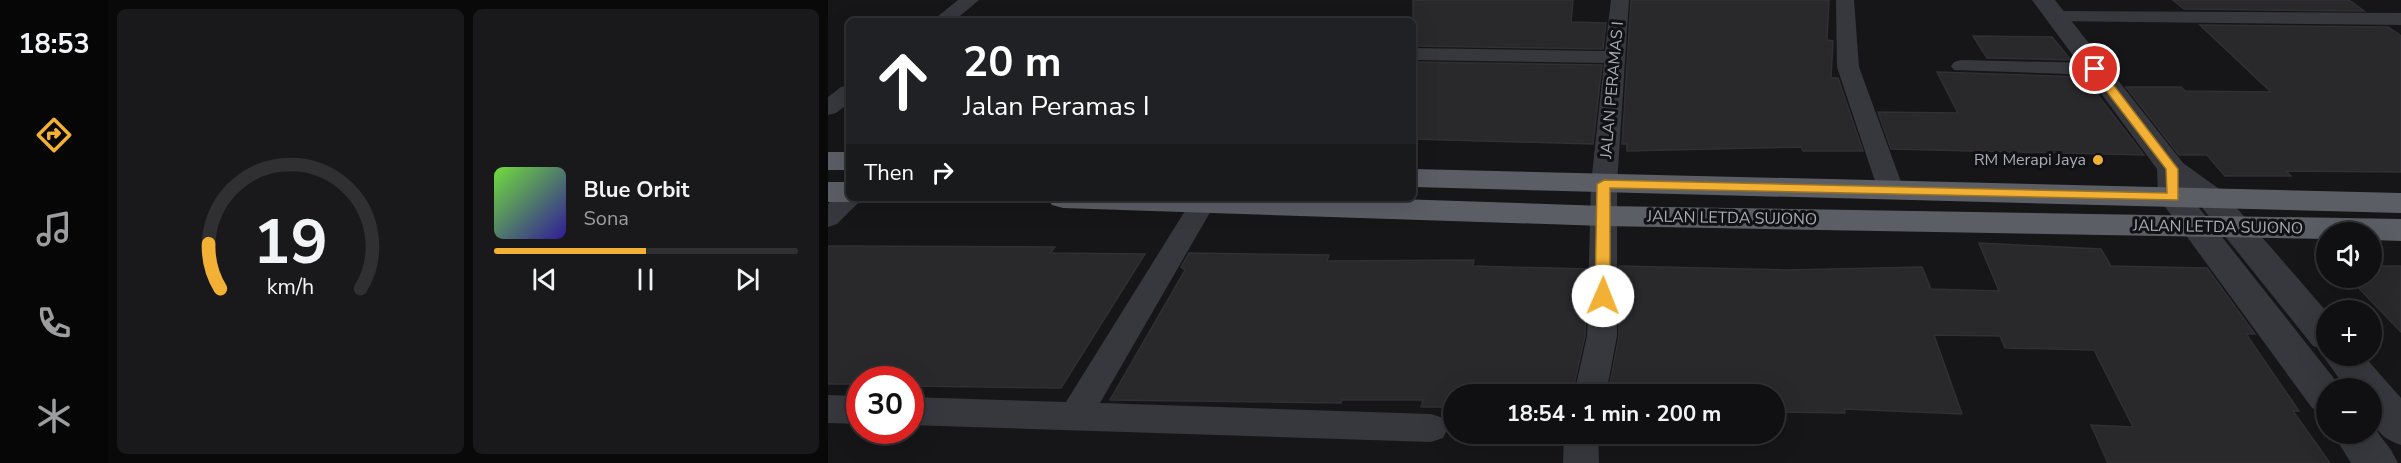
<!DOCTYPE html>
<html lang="en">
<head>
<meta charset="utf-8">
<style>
  body { margin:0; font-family:"Nunito Sans",sans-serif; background:#19191b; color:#f1f3f6; height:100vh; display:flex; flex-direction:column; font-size:22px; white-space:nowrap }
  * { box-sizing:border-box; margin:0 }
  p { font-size:20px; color:#9c9d9f }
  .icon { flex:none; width:33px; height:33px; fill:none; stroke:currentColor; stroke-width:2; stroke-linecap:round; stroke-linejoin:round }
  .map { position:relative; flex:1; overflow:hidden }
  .details { display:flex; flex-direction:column; gap:9px; padding:9px; background:#09090a; width:720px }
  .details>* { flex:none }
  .guide { position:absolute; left:18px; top:18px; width:570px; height:183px; border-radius:9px; box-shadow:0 6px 24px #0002,0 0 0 2px #303032; background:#202124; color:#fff; overflow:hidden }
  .tools { position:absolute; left:1488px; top:222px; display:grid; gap:12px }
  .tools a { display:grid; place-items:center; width:66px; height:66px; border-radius:50%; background:#101012; box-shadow:0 6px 24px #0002,0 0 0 2px #303032; font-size:30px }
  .speed { position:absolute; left:18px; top:366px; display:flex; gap:12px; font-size:30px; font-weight:700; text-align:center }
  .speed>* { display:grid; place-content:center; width:78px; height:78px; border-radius:50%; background:#101012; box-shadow:0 6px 24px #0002,0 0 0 2px #303032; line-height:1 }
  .speed .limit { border:9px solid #d22; background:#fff; color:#111 }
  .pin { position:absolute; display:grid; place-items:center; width:51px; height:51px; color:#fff; margin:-26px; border:3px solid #fff; border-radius:50%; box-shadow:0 2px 6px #0007 }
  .me { position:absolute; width:66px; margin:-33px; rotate:1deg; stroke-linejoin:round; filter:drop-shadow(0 0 4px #0008) }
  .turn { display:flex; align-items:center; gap:21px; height:126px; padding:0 18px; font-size:27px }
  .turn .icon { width:78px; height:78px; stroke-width:2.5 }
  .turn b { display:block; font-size:42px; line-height:51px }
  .then { display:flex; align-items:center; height:57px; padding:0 18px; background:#0003; gap:12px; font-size:22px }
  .details .widget { flex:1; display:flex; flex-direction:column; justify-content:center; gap:9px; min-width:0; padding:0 21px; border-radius:9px; background:#19191b }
  .details .dial { align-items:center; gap:0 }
  .dial svg { height:156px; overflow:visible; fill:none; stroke:#303032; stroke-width:7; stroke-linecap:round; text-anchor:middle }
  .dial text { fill:#f1f3f6; stroke:none }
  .song { display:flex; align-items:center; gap:18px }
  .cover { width:72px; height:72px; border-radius:9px; background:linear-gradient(135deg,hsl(100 70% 55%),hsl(250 70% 35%)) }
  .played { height:6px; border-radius:3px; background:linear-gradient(90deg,#f2b134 50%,#303032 50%) }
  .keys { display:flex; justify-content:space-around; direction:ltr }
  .details .tiles { flex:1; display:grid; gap:9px; grid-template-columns:repeat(2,1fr) }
  .trip { position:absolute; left:615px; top:384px; width:342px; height:60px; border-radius:30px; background:#101012; box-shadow:0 6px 24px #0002,0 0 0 2px #303032; font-weight:700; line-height:60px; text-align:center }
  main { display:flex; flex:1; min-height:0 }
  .tabs { display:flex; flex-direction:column; width:108px; justify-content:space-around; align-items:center; background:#060607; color:#9c9d9f }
  .tabs .icon { width:42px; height:42px }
  .tabs .selected { color:#f2b134 }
  .tabs b { font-size:27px; color:#f1f3f6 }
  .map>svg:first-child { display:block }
</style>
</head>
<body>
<main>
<nav class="tabs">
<b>18:53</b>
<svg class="icon selected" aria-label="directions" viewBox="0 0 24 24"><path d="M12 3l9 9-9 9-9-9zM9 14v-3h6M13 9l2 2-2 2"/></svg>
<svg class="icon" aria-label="music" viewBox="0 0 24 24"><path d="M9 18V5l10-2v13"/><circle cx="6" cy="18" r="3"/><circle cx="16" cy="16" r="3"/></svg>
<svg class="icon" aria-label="phone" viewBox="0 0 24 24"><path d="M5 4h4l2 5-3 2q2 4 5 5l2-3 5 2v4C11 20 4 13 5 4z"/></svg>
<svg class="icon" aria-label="climate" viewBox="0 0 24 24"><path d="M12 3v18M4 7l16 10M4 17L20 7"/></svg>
</nav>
<section class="details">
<div class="tiles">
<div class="widget dial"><svg viewBox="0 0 100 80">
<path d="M14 69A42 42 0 1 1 86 69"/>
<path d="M14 69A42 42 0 0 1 8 46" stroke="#f2b134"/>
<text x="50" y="56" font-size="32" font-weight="700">19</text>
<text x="50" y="72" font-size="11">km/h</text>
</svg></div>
<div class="widget">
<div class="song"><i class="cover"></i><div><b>Blue Orbit</b><p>Sona</p></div></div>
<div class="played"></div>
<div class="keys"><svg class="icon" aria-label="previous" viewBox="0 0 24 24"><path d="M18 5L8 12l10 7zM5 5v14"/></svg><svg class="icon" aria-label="pause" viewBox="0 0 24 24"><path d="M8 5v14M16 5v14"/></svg><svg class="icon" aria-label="next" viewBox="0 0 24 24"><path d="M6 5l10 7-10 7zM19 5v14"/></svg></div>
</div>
</div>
</section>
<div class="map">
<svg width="1573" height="463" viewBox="0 0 1573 463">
  <rect width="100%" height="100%" fill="#161618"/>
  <!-- building -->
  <path fill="#29292c" stroke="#303034" stroke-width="1.5" d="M585 0H745L743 22 778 23 775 49 585 46Z
    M803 0H1001L999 40 1005 41 1003 78H1010L1035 151H975L973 147 799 151V144H794Z
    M1345 0H1521L1536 11 1356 9Z
    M1372 25 1560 27 1573 36V172L1458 171 1463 176H1397L1379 155H1351L1298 87H1353L1357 91 1443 92Z
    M1145 36 1224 37 1243 60 1159 58Z
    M585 62 774 65 765 144 585 139Z
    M1109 72 1256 77 1316 155 1063 149 1050 112 1130 113Z
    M1151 243 1273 249 1283 266 1379 268 1427 334H1418L1471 411H1465L1502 463H1280L1263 425 1305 427 1266 350 1177 348 1172 336 1106 335 1134 414 1016 409 1017 413 946 412V394H780L791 336V266L958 270 1094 267 1103 289 1171 291Z
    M0 246 227 247 222 253 317 254 233 388 82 386V380H29L25 384H0Z
    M361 253 501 255 499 261 646 260 645 266 759 269 757 336 744 394H626V407H593L595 400H514L513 403 282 400 357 270 353 267Z
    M1544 266H1573V332L1521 278H1544Z"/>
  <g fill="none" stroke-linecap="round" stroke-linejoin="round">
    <!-- minor -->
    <path fill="#37383d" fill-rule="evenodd" d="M130 0H151L126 21H104Z
      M783 0H801L789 184V336L778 394H746L759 336 763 184 776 63 585 60V48L777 51Z
      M1008 0H1026L1031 67 1076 190 1072 196 1063 198 1054 196 1050 190 1009 67Z
      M1228 11 1573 13V25L1221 21 1218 17 1221 13Z
      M1133 60 1267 63 1274 65 1278 69 1274 73 1267 75 1126 70 1123 66 1126 62Z
      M21 85V103L8 113 0 115V97L13 87Z
      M21 190V198H35L9 224 0 227V204L13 192Z
      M365 198H385L388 202 272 403 603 414 615 418 620 428 615 438 603 442 82 425V397L238 402Z
      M0 395 32 396V424L0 423Z
      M736 434H770L771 463H735Z"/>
    <!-- tertiary -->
    <path fill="#37383d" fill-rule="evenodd" d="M1204 0H1227L1355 163 1394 191 1498 311V356H1536L1573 398V445C1542 435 1544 417 1544 388H1518L1495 356 1498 350 1485 346 1372 205 1364 199 1512 386 1514 388H1498V413L1484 408 1330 197 1329 169Z
      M1544 425 1563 450 1570 463H1523L1505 434H1544Z"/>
    <!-- trunk -->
    <path fill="#5b5e65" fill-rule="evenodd" d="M0 152H21V170H0Z
      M585 169 1573 193V213L585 187Z
      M0 182H21V198H33L21 202H0Z
      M219 198H540L776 206 1573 219V241L1544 240V232H1498V239L776 226 235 208 224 205Z"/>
  </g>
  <!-- route -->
  <path fill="#f2b134" stroke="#9d7322" stroke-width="1.5" d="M1263 66H1271L1350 169V200L782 188V296L775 301 767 296 769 184 776 180 1339 193 1338 169 1263 71Z"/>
  <!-- markers -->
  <circle fill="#f2b134" stroke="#111113" stroke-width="2" cx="1270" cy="160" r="6"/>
  <g text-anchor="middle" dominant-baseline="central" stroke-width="6" stroke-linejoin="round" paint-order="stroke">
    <!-- street labels -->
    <g font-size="16" fill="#a8adb8" stroke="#111113">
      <text transform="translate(784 90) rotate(-85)">JALAN PERAMAS I</text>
      <text transform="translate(904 218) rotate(1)">JALAN LETDA SUJONO</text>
      <text transform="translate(1390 227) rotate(1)">JALAN LETDA SUJONO</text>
    </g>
    <!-- poi labels -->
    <g font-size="16" fill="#a8adb8" stroke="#111113" text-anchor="end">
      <text x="1258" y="160">RM Merapi Jaya</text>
    </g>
  </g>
</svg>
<div class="tools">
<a><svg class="icon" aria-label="sound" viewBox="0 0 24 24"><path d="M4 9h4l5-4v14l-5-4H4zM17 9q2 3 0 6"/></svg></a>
<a>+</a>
<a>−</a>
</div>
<div class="speed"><div class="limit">30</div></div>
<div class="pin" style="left:1267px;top:69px;background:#d93025"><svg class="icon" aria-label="arrive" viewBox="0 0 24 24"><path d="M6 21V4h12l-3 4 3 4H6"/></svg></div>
<svg class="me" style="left:775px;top:296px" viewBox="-20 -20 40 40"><circle r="19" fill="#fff"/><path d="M0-13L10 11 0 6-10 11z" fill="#f2b134"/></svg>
<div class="trip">18:54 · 1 min · 200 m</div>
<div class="guide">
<div class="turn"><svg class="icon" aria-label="ahead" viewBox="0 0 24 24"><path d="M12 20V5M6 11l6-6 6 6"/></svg><div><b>20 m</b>Jalan Peramas I</div></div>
<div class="then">Then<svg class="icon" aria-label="right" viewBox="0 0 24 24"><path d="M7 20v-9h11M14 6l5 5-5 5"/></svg></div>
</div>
</div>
</main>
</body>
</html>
